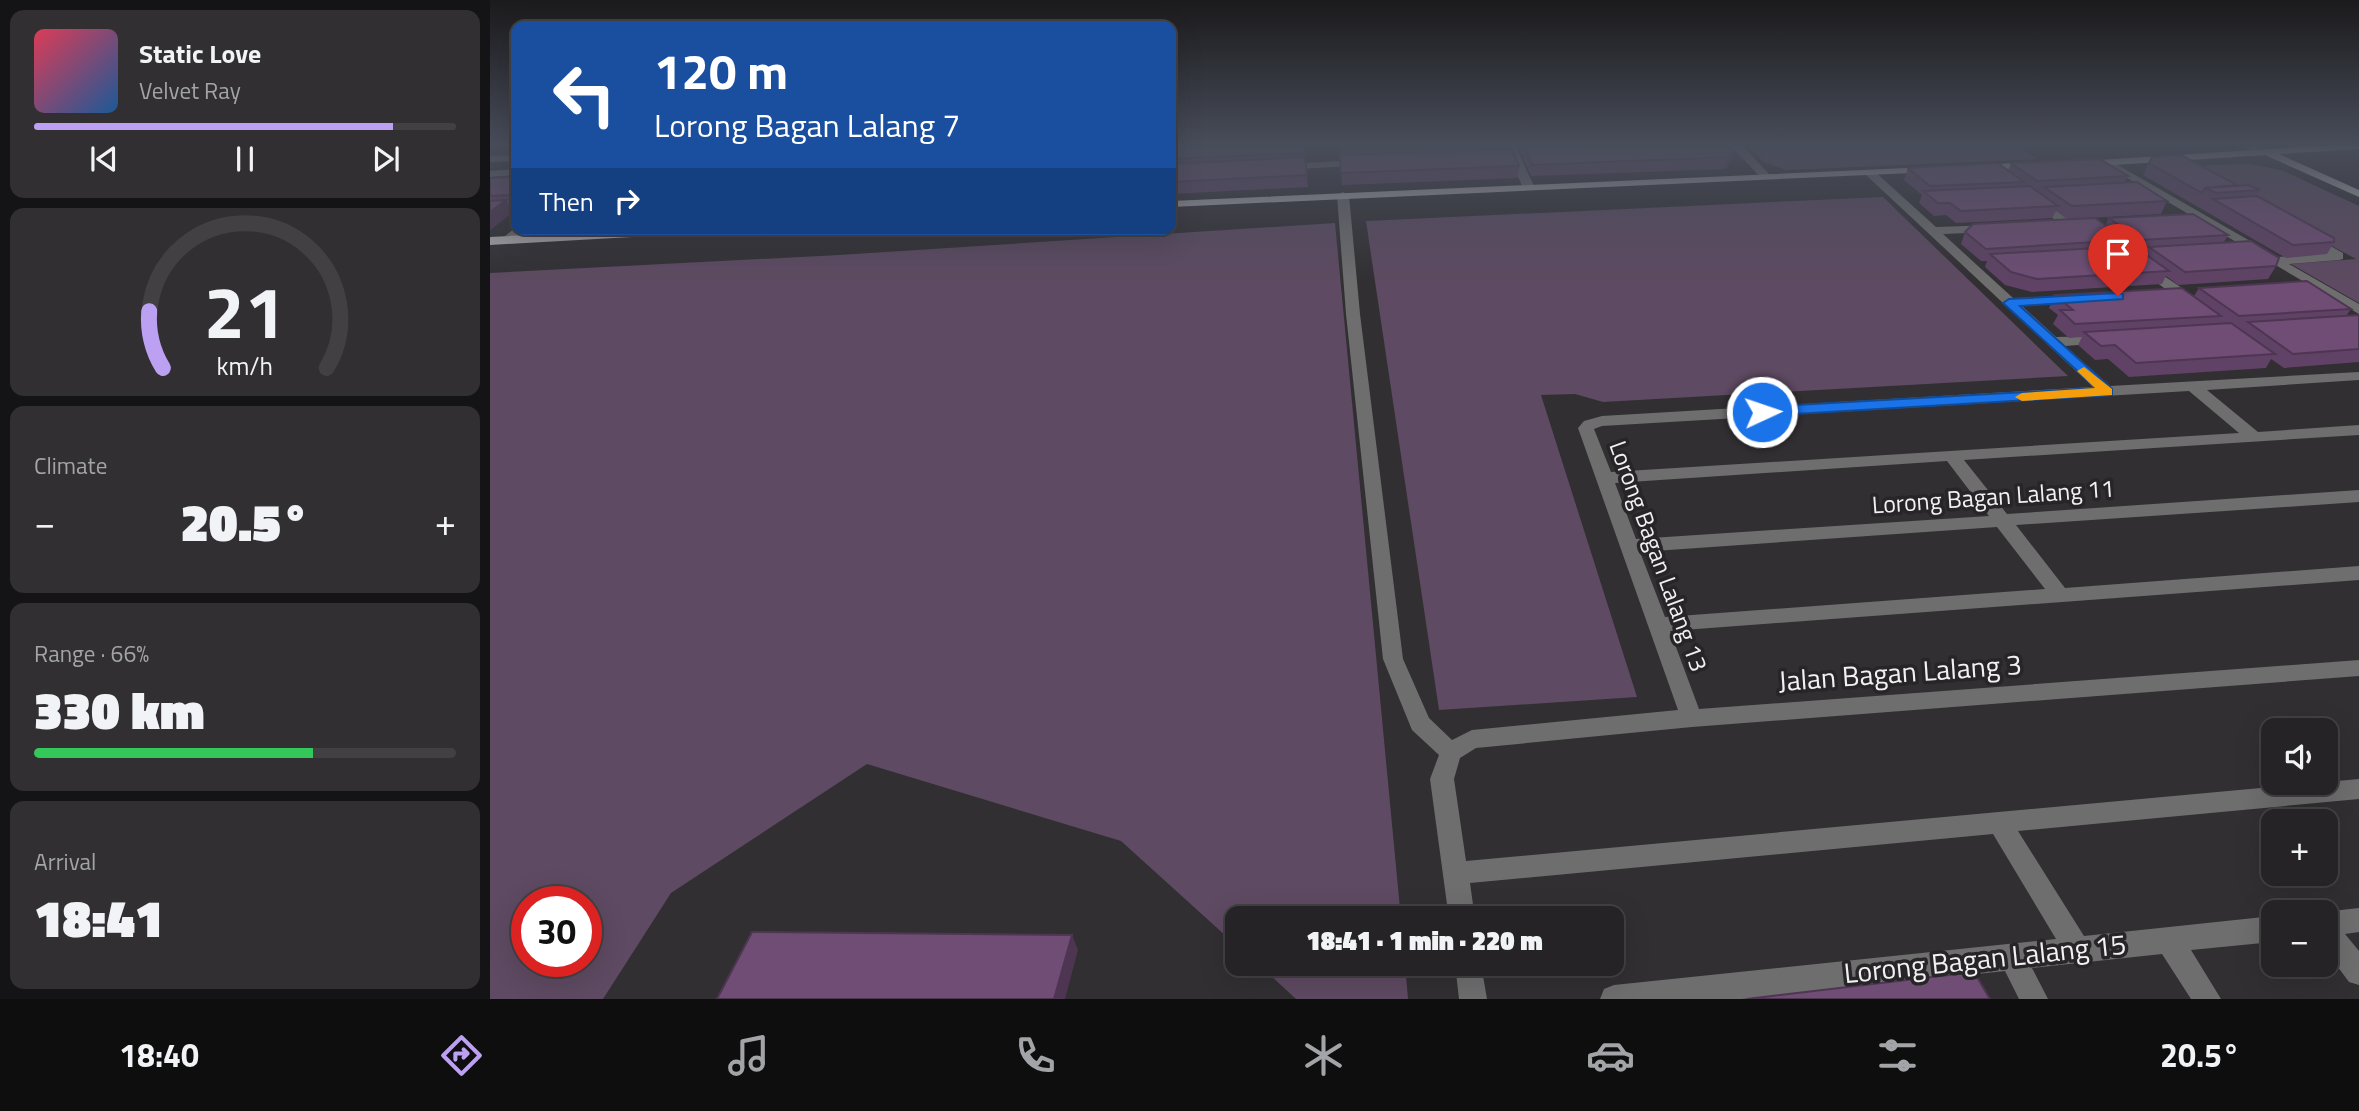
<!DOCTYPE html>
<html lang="en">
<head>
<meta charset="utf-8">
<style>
  body { margin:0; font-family:"Titillium Web",sans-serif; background:#312f32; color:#f1f3f6; height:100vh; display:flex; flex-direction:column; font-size:26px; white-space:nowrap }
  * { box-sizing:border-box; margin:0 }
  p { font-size:23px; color:#a3a4a7 }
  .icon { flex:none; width:38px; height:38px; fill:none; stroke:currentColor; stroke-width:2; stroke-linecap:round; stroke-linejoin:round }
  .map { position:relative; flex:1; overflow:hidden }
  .side { display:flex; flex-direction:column; gap:10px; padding:10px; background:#141315; width:490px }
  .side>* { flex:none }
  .hud { position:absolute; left:21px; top:21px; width:665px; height:214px; border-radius:14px; box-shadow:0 7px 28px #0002,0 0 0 2px #424043; background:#1a4fa0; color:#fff; overflow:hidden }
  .controls { position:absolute; left:1771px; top:718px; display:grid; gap:14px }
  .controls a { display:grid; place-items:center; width:77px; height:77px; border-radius:14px; background:#252326; box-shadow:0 7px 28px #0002,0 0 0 2px #424043; font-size:35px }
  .speed { position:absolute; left:21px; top:886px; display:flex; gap:14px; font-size:35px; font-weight:700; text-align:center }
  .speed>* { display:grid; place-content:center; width:91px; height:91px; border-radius:50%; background:#252326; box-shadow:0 7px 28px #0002,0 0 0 2px #424043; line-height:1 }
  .speed .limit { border:10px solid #d22; background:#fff; color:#111 }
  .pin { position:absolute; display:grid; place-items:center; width:60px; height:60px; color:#fff; margin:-72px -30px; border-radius:50% 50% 50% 0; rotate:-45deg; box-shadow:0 0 7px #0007 }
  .pin .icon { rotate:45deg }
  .me { position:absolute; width:77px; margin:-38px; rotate:87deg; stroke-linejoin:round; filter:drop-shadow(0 0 5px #0008) }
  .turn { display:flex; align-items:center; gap:24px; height:147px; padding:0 28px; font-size:32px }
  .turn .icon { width:91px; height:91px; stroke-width:2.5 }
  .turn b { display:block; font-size:49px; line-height:60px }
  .then { display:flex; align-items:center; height:66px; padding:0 28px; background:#0003; gap:14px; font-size:26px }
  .big { font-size:52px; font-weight:800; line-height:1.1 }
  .side .widget { flex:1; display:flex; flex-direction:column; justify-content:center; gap:10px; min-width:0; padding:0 24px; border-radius:14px; background:#312f32 }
  .side .dial { align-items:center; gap:0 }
  .dial svg { height:182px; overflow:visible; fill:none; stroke:#424043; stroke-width:7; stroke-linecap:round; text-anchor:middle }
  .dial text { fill:#f1f3f6; stroke:none }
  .song { display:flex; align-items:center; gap:21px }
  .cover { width:84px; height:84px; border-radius:10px; background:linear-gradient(135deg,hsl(350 70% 55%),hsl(210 70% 35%)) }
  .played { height:7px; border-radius:4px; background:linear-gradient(90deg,#bca0f2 85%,#424043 85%) }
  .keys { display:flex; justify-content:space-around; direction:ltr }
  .heat { display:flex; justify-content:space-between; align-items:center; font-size:38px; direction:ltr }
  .charge { height:10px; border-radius:5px; background:linear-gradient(90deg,#34c759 66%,#424043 0) }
  .trip { position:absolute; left:735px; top:906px; width:399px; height:70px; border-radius:14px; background:#252326; box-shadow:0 7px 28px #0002,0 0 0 2px #424043; font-weight:800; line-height:70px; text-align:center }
  .tabs { display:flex; height:112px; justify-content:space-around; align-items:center; background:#0f0e0f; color:#a3a4a7 }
  .tabs .icon { width:49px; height:49px }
  .tabs .selected { color:#bca0f2 }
  .tabs b { font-size:32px; color:#f1f3f6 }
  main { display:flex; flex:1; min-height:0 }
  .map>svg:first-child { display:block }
</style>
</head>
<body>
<main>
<section class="side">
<div class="widget">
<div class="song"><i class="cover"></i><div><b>Static Love</b><p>Velvet Ray</p></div></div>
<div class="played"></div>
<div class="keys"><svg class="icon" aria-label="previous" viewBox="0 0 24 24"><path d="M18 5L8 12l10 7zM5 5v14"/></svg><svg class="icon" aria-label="pause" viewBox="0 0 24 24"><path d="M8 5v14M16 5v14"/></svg><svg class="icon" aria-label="next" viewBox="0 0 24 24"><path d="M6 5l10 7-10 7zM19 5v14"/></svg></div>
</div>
<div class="widget dial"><svg viewBox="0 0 100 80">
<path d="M14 69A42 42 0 1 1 86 69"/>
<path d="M14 69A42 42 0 0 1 8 44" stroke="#bca0f2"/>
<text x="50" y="56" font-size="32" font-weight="700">21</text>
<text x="50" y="72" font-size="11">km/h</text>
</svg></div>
<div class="widget"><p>Climate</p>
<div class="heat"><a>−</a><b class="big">20.5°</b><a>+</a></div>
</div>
<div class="widget"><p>Range · 66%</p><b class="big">330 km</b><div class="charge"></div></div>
<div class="widget"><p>Arrival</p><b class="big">18:41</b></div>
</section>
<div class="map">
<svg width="1869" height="999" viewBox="0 0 1869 999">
  <rect width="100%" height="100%" fill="#312f32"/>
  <!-- green -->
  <path fill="#5e4a62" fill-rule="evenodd" d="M1255 143H1522L1548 159 1296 170 1274 162Z
    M1759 164 1791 170 1869 206V303L1801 264 1866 259 1695 166Z
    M1393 197 1578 376 1113 402 1085 394 1051 395 1147 697 949 710 876 221Z
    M845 223 911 919H747V946L631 841 377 764 181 893 113 999H0V273L349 255ZM96 901V961H37V901Z
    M768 964H915L918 999H806Z"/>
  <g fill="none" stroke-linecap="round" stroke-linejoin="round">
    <!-- minor -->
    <path fill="#6f6e6f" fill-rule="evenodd" d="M1014 143H1024L1044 186 1042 188 1032 186Z
      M1239 143H1250L1279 174V178H1271L1246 151 1218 152 1213 149 1218 146 1240 145Z
      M1734 143H1757L1769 147 1764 150Z
      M26 155V161L0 162V156Z
      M871 160 875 161V165L794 170 789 167 794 164Z
      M1619 160 1788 257 1836 253 1815 241V235L1819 234 1853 253V259L1849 260 1799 264 1869 304V314L1615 165 1614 163Z
      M26 169V175L0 177V171Z
      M1375 170H1383L1446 227 1504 225V231L1500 232 1453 234 1523 298 1592 296V302L1587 303 1531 305 1566 337 1619 336 1621 339 1614 343 1575 346 1620 386 1869 372V380L1717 390 1768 432 1869 425V435L1474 460 1517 514 1869 490V502L1526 525 1575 588 1869 566V580L1180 631 1209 709 1869 660V676L1202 727 986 748 970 758 964 779 976 861 1869 779V799L1528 831 1594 936 1783 916V942L1701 950 1731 999H1701L1672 954 1542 968 1558 999H1529L1515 971 1252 999H1110L1114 989 1124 985 1566 939 1503 834 980 883 985 919H959L940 779 949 755 922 730 893 659 856 314 847 195 853 192 859 195 870 314 913 659 939 718 962 740 982 730 1188 710 1088 428 1094 421 1112 416 1603 387 1375 174ZM1699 391 1749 433 1121 472 1104 429 1112 426ZM1457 461 1499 516 1146 539 1125 483ZM1507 527 1555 589 1175 617 1150 552Z
      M1545 197 1583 221V227H1575L1541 202V198Z
      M26 206V212L0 214V208Z
      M26 227V229H37L22 243H14V237Z
      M1656 264 1695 290V296H1685L1651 271 1650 268Z
      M1869 908V932L1855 934 1869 951V985L1859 982 1836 951V912H1833Z
      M965 964H991L997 999H969Z"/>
    <!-- major -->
    <path fill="#aeabae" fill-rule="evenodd" d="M1869 143V149L1789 154 1869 190V197L1775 155 1593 167 1588 164 1593 161Z
      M1544 162 1548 163V167L1488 171 1483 168 1488 165Z
      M1439 167 1444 170 1443 172 681 207V201Z
      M144 229H219L213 233 0 245V237Z"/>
  </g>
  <!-- wall -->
  <path fill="#5f4265" d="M3 143H26V146L6 147Z
    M681 143H814L818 187 681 194Z
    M849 143 1020 144V149L1029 166 1028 178 852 185Z
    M1026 143H1236L1241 163 1235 169 1041 176 1033 159 1034 155H1031Z
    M1521 163 1638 176 1635 182 1677 201 1671 214 1577 219 1566 211 1562 218 1466 223 1456 215 1444 216 1429 203 1432 195 1414 180 1418 168 1518 171Z
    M1659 163 1770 190 1767 196 1844 242 1837 254 1796 258 1653 175Z
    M26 177V207L20 208 23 212 0 230V178Z
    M1619 218 1738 235 1734 242 1786 266 1778 279 1688 285 1676 276 1672 284 1542 292 1515 285 1495 267 1497 261H1491L1471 244 1475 232 1615 225Z
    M1709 288 1861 309 1856 316 1869 315V362L1794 368 1781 359 1776 368 1639 377 1618 359 1605 360 1588 345 1592 337 1579 338 1563 324 1568 315 1559 308 1565 295 1704 296Z"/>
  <!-- shaded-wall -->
  <path fill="#4e3652" d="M1244 152 1241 163 1235 169 1237 157Z
    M26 191V203L21 195Z
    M16 200 23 212 0 230V212Z
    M582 935 588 950 575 999H564Z"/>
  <!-- building -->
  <path fill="#6f4d75" stroke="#4e3652" stroke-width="2" d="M681 143H814L815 153 681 159Z
    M849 143H1020V144L850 151Z
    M1155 143H1236L1244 152 1237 157 1042 165 1034 147Z
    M1022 149 1029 166 851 173 850 155Z
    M1691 155 1747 185 1715 188 1712 193 1659 163 1662 157Z
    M815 157 817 175 681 182V164Z
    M1610 159 1638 176 1547 181 1521 163Z
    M1508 163 1534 182 1440 186 1418 168Z
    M26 177V191L21 195 0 196V178Z
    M1647 182 1677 201 1582 206 1554 187Z
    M1759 185 1770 190 1726 193 1715 188Z
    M1540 186 1568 206 1471 211 1460 203H1448L1433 191Z
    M1767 196 1844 238V242L1803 245 1723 199Z
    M16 200 0 212V201Z
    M1703 214 1738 235 1651 240 1619 218Z
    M1605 218 1637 240 1496 249 1475 232 1483 224Z
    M1761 241 1789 258 1786 266 1695 272 1659 247Z
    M1644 246 1679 271 1547 279 1521 272 1500 254Z
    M1817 281 1861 309 1749 316 1709 288Z
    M1692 288 1731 316 1585 324 1570 310H1583L1565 295Z
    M1869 315V349L1803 354 1758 322Z
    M1741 323 1785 354 1646 363 1625 345 1611 346 1594 332Z
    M262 932 582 935 564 999H227Z
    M1484 972 1500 999H1257Z"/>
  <!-- sky -->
  <linearGradient id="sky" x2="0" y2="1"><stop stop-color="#1b1a1c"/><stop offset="0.51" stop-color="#484d5a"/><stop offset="1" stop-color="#484d5a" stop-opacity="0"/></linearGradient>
  <rect width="1869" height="283" fill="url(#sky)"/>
  <!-- route -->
  <path fill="#1a73e8" stroke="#114b97" stroke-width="2" d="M1628 293 1633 294V299L1530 306 1622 389V395L1272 416 1265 412 1272 407 1606 388 1513 303 1519 299Z"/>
  <!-- slow -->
  <path fill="#f59e0b" d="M1594 367 1622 389V395L1532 401 1525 397 1532 393 1605 388 1587 371Z"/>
  <g text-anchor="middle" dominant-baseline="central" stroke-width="7" stroke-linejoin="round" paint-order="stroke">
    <!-- street labels -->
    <g font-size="24" fill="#f2f0f2" stroke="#272528">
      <text transform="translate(1503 496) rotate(-4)">Lorong Bagan Lalang 11</text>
      <text transform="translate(1169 556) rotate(70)">Lorong Bagan Lalang 13</text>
    </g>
    <!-- near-street labels -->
    <g font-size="28" fill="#f2f0f2" stroke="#272528">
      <text transform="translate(1410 672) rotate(-4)">Jalan Bagan Lalang 3</text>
      <text transform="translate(1495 958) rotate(-6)">Lorong Bagan Lalang 15</text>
    </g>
  </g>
</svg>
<div class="controls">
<a><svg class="icon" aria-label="sound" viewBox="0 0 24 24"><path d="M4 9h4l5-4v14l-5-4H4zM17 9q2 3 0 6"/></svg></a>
<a>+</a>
<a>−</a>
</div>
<div class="speed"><div class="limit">30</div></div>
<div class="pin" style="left:1628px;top:296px;background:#d93025"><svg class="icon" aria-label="arrive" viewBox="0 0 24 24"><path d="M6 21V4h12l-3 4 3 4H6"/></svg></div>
<svg class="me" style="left:1272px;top:412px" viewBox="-20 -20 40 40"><circle r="17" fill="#1a73e8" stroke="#fff" stroke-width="3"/><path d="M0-11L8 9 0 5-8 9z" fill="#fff"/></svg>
<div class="trip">18:41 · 1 min · 220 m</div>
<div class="hud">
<div class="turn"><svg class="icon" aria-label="left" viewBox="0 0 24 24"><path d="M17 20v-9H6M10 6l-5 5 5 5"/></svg><div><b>120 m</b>Lorong Bagan Lalang 7</div></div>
<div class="then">Then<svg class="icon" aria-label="right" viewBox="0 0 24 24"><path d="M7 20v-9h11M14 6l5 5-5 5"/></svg></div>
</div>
</div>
</main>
<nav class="tabs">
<b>18:40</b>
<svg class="icon selected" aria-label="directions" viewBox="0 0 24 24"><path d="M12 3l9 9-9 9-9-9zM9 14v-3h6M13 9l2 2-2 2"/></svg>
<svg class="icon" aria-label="music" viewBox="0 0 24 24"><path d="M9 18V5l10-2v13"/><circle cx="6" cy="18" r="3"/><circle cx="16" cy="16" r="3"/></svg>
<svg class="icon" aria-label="phone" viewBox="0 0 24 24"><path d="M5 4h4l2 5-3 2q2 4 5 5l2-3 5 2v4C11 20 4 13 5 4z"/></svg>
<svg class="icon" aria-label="climate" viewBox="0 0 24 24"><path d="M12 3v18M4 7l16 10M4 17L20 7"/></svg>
<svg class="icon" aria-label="car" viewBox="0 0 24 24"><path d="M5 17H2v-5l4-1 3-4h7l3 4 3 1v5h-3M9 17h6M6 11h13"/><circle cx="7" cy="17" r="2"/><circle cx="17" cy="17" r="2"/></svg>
<svg class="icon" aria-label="filters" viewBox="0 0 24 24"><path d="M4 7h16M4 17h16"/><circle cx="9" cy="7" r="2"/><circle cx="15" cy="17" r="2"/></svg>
<b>20.5°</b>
</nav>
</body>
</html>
